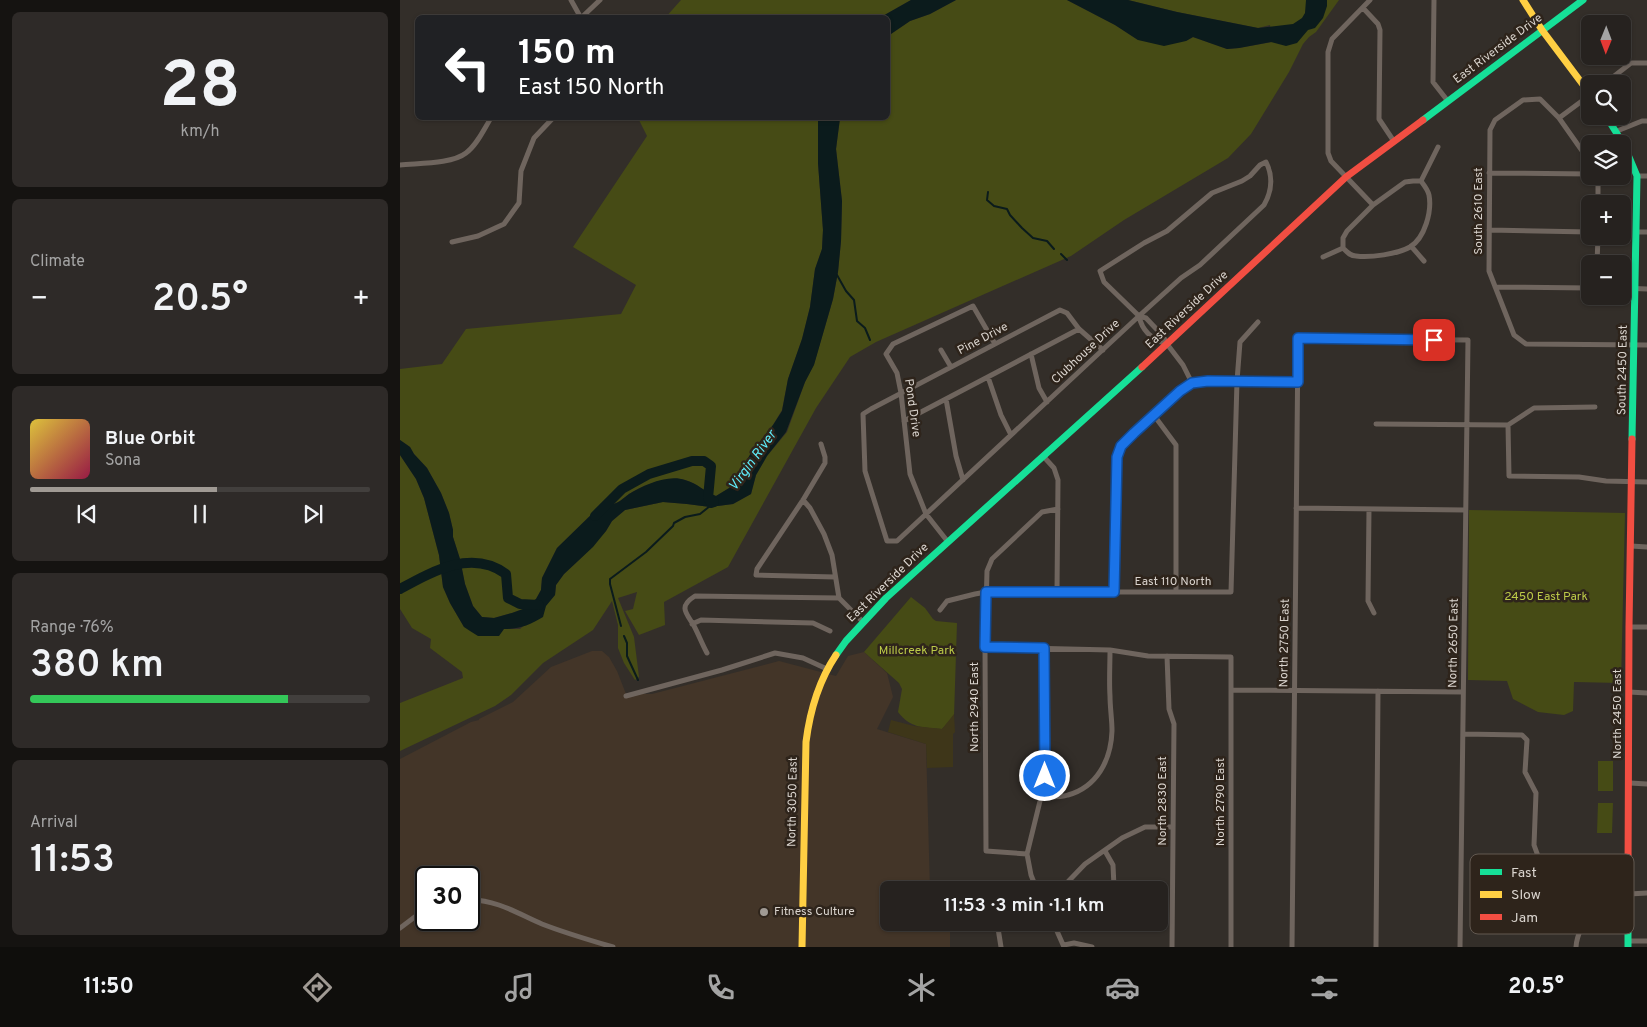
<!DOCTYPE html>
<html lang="en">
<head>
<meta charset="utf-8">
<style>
  body { margin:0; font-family:Overpass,sans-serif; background:#2e2a28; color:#f1f3f6; height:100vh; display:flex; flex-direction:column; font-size:19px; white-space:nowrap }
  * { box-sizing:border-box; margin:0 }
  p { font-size:16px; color:#a4a4a4 }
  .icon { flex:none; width:28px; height:28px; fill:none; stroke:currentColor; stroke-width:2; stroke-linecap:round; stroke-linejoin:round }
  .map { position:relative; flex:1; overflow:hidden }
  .side { display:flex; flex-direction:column; gap:12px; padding:12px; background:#151311; width:400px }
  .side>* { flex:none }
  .top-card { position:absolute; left:15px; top:15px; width:475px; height:105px; border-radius:8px; box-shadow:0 1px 4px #0004,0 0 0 1px #423f3d; background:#202124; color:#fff; overflow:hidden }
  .needle { width:32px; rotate:181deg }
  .buttons { position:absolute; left:1181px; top:15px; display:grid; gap:10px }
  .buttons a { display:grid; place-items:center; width:50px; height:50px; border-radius:8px; background:#26221f; box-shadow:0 1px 4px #0004,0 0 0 1px #423f3d; font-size:25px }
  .speed { position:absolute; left:15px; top:866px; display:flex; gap:10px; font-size:25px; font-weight:700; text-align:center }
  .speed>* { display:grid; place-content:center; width:65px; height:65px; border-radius:50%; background:#26221f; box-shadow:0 1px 4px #0004,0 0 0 1px #423f3d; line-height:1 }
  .speed .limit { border:2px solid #111; border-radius:8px; background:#fff; color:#111 }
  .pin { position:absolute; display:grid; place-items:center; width:42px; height:42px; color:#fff; margin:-21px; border-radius:10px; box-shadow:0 2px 8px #0006 }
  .me { position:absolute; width:55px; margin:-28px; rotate:0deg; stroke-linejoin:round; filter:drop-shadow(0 0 4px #0008) }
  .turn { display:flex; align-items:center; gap:18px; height:105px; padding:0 20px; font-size:22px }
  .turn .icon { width:65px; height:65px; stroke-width:2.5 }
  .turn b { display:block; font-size:35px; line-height:42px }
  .big { font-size:38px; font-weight:600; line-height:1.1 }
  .side .card { flex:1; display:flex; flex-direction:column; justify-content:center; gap:8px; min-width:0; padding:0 18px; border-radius:8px; background:#2e2a28 }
  .side .dial { align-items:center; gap:0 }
  .dial b { font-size:65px; line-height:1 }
  .song { display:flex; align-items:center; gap:15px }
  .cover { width:60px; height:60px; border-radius:8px; background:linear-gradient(135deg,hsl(50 70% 55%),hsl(340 70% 35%)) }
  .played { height:5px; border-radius:2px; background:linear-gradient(90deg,#a09a94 55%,#423f3d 55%) }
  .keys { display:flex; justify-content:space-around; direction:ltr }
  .heat { display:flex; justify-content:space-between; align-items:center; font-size:28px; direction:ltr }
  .charge { height:8px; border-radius:4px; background:linear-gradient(90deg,#34c759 76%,#423f3d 0) }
  .trip { position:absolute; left:480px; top:881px; width:288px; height:50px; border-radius:8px; background:#26221f; box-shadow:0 1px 4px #0004,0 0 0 1px #423f3d; font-weight:600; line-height:50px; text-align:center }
  .menu { display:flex; height:80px; justify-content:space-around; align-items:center; background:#0f0e0c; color:#a4a4a4 }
  .menu .icon { width:35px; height:35px }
  .menu .active { color:#a09a94 }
  .menu b { font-size:22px; color:#f1f3f6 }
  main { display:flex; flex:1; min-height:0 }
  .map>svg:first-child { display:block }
</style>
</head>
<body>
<main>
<section class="side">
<div class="card dial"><b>28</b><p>km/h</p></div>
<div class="card"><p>Climate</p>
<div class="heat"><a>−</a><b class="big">20.5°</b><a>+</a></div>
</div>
<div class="card">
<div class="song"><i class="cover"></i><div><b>Blue Orbit</b><p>Sona</p></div></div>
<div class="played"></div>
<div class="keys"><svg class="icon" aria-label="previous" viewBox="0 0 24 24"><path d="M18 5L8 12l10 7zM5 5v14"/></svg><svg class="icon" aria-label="pause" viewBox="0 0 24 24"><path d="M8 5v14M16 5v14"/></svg><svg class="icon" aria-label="next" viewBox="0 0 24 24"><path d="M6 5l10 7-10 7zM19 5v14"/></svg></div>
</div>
<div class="card"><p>Range · 76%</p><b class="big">380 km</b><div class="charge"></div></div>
<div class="card"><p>Arrival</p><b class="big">11:53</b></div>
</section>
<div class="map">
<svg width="1247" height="947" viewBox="0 0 1247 947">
  <rect width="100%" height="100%" fill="#332e29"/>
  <!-- built -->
  <path fill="#433528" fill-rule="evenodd" d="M192 651H202L209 657 217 671 226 694H252L379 661 436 676 448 656 464 652 487 673 493 697 477 729 526 744 530 890H489V922L546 923 550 929V947H0V759L71 722 79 720V719L113 702 151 667ZM26 878H69V920H26Z"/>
  <!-- green -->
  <path fill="#464b15" d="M281 0H511L481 17 265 18Z
    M556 0H667L715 25 738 40 786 41 793 37 827 49 839 48 872 42 870 25 858 28 777 12 728 0H939L916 32 909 37 903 44 889 72 851 134 828 158 724 220 671 256 476 342 450 357 416 408 328 567 264 602 265 625 239 635 225 611 233 609 237 592 218 598 234 637 239 677 235 680 224 663 218 648V625L212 601 193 630 143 663 111 695 95 706 0 751V703L63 678 62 672 30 648 31 639 12 628 0 609V455L16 479 24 498 39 555 43 587 50 603 64 627 104 629H120L146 605 155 595 156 585 164 574 178 561 206 531 212 521 225 510 263 502 287 504 310 507 333 504 351 494 356 475 367 456 387 432 405 382 414 364 433 299 438 272 441 241 442 201 436 149 440 118H488V36L510 21 530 14Z
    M238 118H418V163L423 230 422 249 415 269 410 307 402 339 388 379 382 410 373 425 351 453 335 481 330 488 316 496C305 493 297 483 285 480 269 475 243 485 229 494 226 496 223 499 220 501 212 506 203 506 195 511L157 548 142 578 141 590 136 599 123 609 112 613 94 618 82 617 73 606 65 584 60 559 53 537V530L49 513 41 493 27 468 14 454 10 447 0 440V369L42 364 66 329 221 314 236 285 173 247 247 136Z
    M1069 510 1225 513 1221 683 1174 682 1173 711 1164 715 1138 712 1113 699 1107 681 1068 680Z
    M511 597 525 608 533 619 536 621 557 623 554 716 542 729C523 727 511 729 498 712L502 689 499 683 464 652Z
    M1198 761H1213V791H1198Z
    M1198 803H1213L1212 833H1197Z"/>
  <!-- sand -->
  <path fill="#3e3619" d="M554 714 555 732 553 734V767L527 768 526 744 488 732 491 720 514 726 542 729Z"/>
  <!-- water -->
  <path fill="#0b1b1c" d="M511 0H556L530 14 510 21 488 36V18L481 17Z
    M667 0H728L777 12 858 28 893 24 902 18 905 13 906 0H927V6L923 18 915 28 908 30 897 43 886 46 871 42 839 48 827 49 793 37 786 41 764 46 738 40 715 25Z
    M418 118H440L436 149 442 201 441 241 438 272 433 299 414 365 405 382 386 432 367 456 356 475 351 494 333 504 310 507 287 504 263 502 225 510 212 521 206 531 193 547 164 574 156 585 155 595 146 606 143 617C130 625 120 629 104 629L99 636H78L70 631 64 627 50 603 43 587 39 555 24 498 16 479 0 455V440L10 447 14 454 27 468 41 493 49 513 53 530V537L60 559 65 584 73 606 82 617 94 618 112 613 123 609 136 599 141 590 142 578 157 548 195 511C203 506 212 506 220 501 223 499 226 496 229 494 244 485 268 474 285 480 297 483 305 492 316 496L329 488 335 481 351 453 373 425 382 411 388 379 402 339 410 307 415 269 422 249 423 230 418 163Z"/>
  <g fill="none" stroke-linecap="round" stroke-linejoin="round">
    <!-- stream -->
    <path stroke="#0b1b1c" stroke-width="2" d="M588 192 587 200 594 206 607 209 610 215 622 228 633 238 647 241 654 249
      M661 254 667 260
      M437 275 446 291 454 300 457 321 465 328 470 340
      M221 626 210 584V579L246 552 273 526 274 523 285 517 300 514 310 506
      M224 636 227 643V656L238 680"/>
    <!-- river -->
    <path stroke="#0b1b1c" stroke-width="10" d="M195 516 222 489 249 474 292 461H304L311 466 308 498 311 503 314 502
      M0 589C33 571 72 549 106 574L108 598 120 604 139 605"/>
    <!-- street -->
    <path stroke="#6f655e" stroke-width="5" d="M171 0 181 18
      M970 0 932 39 928 52V153L931 161 973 205
      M1034 0 1033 82 1047 100
      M963 8 978 24 980 30 979 119 993 140
      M181 18 200 0
      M1219 56 1226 67
      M1204 84 1231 63H1247
      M1159 118 1190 95
      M1217 131 1242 121H1247
      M1190 162 1159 118 1140 99 1123 100 1095 120 1090 130 1089 271 1114 335 1126 344 1247 345
      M0 165C18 163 52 164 66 153 77 145 84 129 91 118
      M1089 173 1190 174
      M1196 176 1198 182V204
      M1237 176H1247
      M1013 181H1021C1024 185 1028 190 1029 195 1032 211 1025 238 1010 247 998 254 970 258 956 256 950 256 947 252 943 248V238L947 231 973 205 1005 182Z
      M1021 181 1038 147
      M1089 230 1190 232
      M1237 232H1247
      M52 242 78 236 104 224 119 203 121 171 134 138 153 118
      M1011 246 1024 261
      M923 257 943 248
      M1197 264 1198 236
      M1095 287 1190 288
      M1222 288 1247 289
      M739 316C742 331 753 340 767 344
      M541 350 551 367
      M703 350 679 329 667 313 660 310 471 409 463 414 465 471 487 541H497L739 316 781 278 800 265 864 205C872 191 873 176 866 162L860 165 850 176 842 181 812 193 767 231 744 243 700 271 704 282 739 316 746 318 763 336 767 344 783 365 792 383
      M631 354 639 388 647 402
      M588 377 601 415 611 435
      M546 399 556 456 563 480
      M753 414 776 445V592
      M504 421 679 329
      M976 424 1108 425 1134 408 1195 407
      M1108 425 1109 476 1179 477 1206 481 1247 482
      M421 444 425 457V463L403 500 357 569 356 575 435 577
      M643 456 654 468 658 480 657 592
      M403 500 410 508 424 534 432 555 439 598 463 622
      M896 508 1065 510
      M969 509 968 601 974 613
      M548 542 526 514 510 474 501 393 497 373 486 354 493 344 573 306 595 344
      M1231 546 1247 547
      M714 592 715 480 717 457 721 446 753 414 792 383 808 381 898 382
      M540 610 547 601 575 594 586 592H831L837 381 840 342 858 322
      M292 624 301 620 413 623 430 631
      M1229 627H1247
      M585 647 710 650 748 656 831 657V947
      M307 653C302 644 298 633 293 624 285 612 279 606 295 596L439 598
      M767 656 769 709 774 724 772 947
      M831 690 1063 692
      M1229 692 1247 693
      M226 696 322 670 375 653 403 658 427 669
      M1063 734 1122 735 1127 740 1125 772 1136 793 1134 845 1138 856 1148 867 1163 872 1182 874C1184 877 1188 880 1189 883 1199 900 1176 929 1176 947
      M1230 783 1247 784
      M641 797C650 797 659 798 668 795 697 787 711 760 712 731 712 719 710 708 710 696 709 681 710 666 710 650
      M705 851 713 865 714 887
      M627 854 586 851 585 647 587 571 592 559 642 512 658 509
      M637 890 631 875 627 854 641 797 645 776V648
      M660 890 685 864 722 838 745 827H773
      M1229 894 1247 893
      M69 900C95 899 119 914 142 924 165 933 189 940 213 947
      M597 922 601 947
      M653 922 664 947
      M0 928 20 913 26 910
      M1228 941H1247
      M664 945 674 943 692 947
      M892 947 898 339 1068 340 1060 947
      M976 947 978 691"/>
    <!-- fast -->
    <path stroke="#16e098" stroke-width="7" d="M1206 116 1224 145 1237 176 1232 439
      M1023 120 1183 0
      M436 655 446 641 486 598 742 367
      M1228 947V875"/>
    <!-- slow -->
    <path stroke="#ffcf43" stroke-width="7" d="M1123 0 1142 30 1190 94
      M402 947 406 742C410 710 418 682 436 655"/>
    <!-- jam -->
    <path stroke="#f24e42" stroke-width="7" d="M742 367 946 177 1023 120
      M1228 875 1229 627 1232 439"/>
  </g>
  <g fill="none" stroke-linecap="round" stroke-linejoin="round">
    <!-- route casing -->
    <g stroke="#114b97" stroke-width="12">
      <path id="route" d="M645 776 644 648 585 647 586 592H714L717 457 721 446 734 433 780 391 792 383 808 381 898 382V338L1034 340"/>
    </g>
    <!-- route -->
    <use href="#route" stroke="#1a73e8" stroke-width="9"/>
  </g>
  <!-- markers -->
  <circle fill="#a09a94" stroke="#2e241b" stroke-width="2" cx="364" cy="912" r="5"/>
  <g text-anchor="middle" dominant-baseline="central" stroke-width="5" stroke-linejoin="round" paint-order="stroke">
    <!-- street labels -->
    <g font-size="12" fill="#dad4ce" stroke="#2e241b">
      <text transform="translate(1098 49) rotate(-37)">East Riverside Drive</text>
      <text transform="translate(1079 211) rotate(-90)">South 2610 East</text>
      <text transform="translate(787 310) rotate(-43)">East Riverside Drive</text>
      <text transform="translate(583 339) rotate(-28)">Pine Drive</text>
      <text transform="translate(686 352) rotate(-43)">Clubhouse Drive</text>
      <text transform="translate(1223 370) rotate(-89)">South 2450 East</text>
      <text transform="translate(512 408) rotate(82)">Pond Drive</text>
      <text x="773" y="582">East 110 North</text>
      <text transform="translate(488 583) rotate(-44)">East Riverside Drive</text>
      <text transform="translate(885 643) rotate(-89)">North 2750 East</text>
      <text transform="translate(1054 643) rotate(-89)">North 2650 East</text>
      <text transform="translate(575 707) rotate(-90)">North 2940 East</text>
      <text transform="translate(1218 714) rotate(-90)">North 2450 East</text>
      <text transform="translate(763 801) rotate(-90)">North 2830 East</text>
      <text transform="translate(393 802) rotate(-89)">North 3050 East</text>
      <text transform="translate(821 802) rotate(-90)">North 2790 East</text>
    </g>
    <!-- park labels -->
    <g font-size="12" fill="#bcca48" stroke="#2e241b">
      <text x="1146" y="597">2450 East Park</text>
      <text x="517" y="651">Millcreek Park</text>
    </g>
    <!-- poi labels -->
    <g font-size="12" fill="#dad4ce" stroke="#2e241b" text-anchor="start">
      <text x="374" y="912">Fitness Culture</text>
    </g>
    <!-- water labels -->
    <g font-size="14" font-style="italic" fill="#5fedfb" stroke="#2e241b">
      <text transform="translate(353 461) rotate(-54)">Virgin River</text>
    </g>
  </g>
  <!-- legend -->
  <rect x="1070" y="854" width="164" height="80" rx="8" fill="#2e241b" stroke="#625951" stroke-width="1"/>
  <rect x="1080" y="869" width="22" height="6" fill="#16e098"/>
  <rect x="1080" y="891" width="22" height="7" fill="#ffcf43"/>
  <rect x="1080" y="914" width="22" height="6" fill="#f24e42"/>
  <g font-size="14" fill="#dad4ce">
    <text x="1111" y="877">Fast</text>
    <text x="1111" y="899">Slow</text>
    <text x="1111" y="922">Jam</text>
  </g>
</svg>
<div class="buttons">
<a><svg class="needle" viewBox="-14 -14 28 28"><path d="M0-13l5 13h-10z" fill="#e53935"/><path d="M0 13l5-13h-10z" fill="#a4a4a4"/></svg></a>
<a><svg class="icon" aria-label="search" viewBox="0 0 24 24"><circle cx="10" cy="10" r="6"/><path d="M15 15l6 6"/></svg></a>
<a><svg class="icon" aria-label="layers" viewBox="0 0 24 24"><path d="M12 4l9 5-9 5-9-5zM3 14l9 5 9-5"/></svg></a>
<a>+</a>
<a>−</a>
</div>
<div class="speed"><div class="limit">30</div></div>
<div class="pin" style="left:1034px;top:340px;background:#d93025"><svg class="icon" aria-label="arrive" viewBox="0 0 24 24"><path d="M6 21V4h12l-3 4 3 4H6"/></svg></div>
<svg class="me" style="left:645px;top:776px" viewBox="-20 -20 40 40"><circle r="17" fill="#1a73e8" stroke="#fff" stroke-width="3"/><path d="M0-11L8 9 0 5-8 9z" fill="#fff"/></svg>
<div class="trip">11:53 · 3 min · 1.1 km</div>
<div class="top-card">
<div class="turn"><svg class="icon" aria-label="left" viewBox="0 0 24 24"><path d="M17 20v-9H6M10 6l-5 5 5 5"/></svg><div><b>150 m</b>East 150 North</div></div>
</div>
</div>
</main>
<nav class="menu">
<b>11:50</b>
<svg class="icon active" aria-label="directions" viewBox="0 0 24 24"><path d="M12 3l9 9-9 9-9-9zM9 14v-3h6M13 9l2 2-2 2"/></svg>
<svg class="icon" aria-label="music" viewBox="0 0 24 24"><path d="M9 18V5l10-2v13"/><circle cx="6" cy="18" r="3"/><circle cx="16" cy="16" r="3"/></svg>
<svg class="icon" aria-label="phone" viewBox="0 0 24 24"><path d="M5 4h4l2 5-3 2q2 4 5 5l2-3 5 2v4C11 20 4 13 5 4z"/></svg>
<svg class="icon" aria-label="climate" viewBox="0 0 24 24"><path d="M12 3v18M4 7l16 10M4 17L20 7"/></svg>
<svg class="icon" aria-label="car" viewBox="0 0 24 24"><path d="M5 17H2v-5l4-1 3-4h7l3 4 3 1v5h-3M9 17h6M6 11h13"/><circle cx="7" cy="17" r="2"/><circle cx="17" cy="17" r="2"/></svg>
<svg class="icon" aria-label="filters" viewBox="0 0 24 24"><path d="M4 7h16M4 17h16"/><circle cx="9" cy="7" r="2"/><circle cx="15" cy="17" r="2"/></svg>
<b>20.5°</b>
</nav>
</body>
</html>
